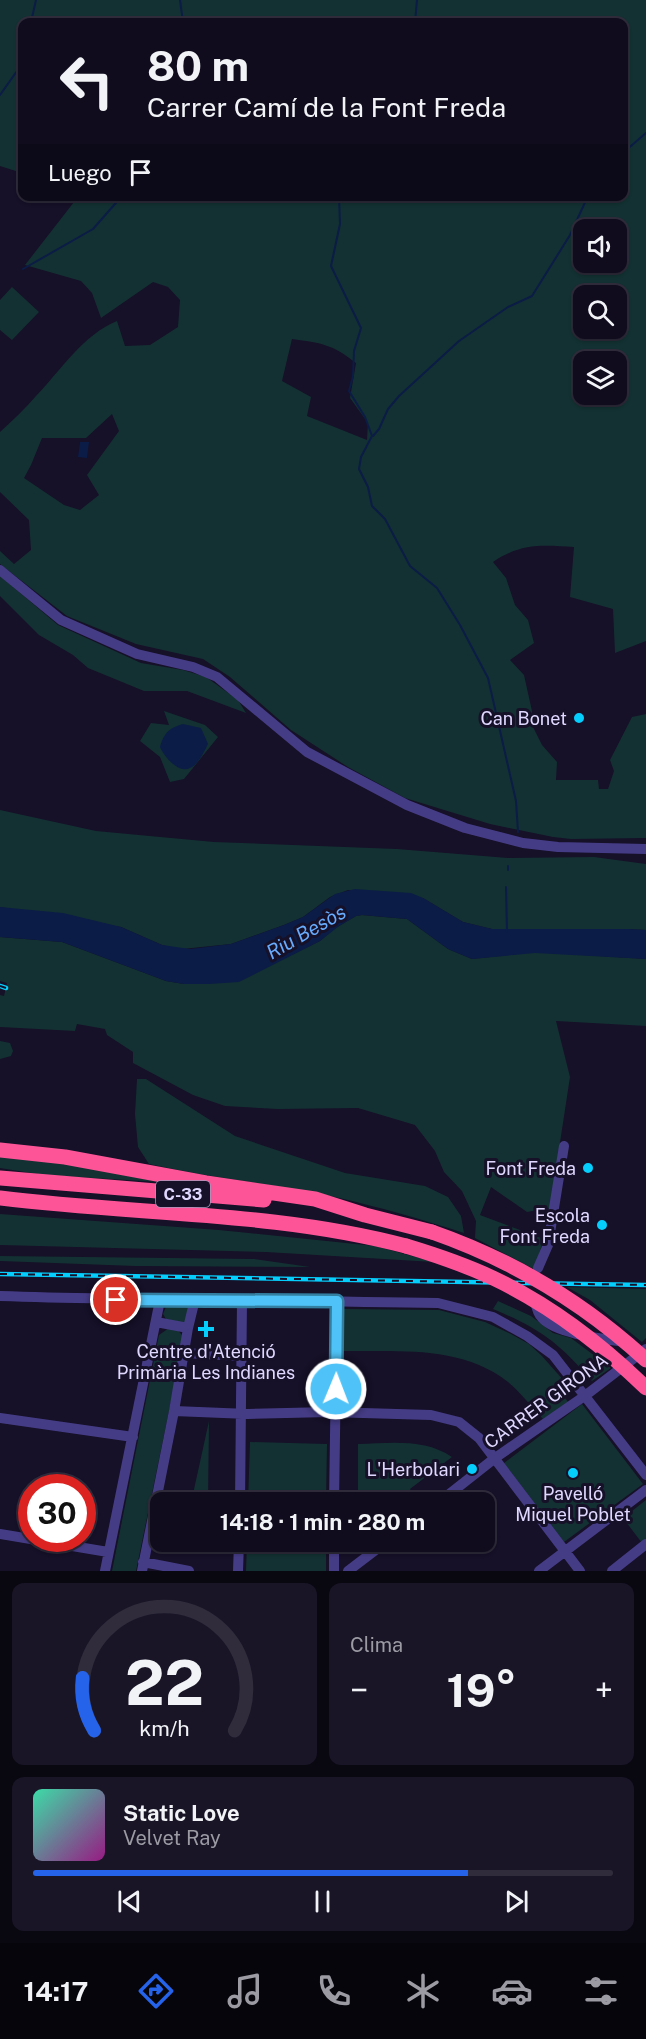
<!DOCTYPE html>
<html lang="es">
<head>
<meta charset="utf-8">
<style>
  body { margin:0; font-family:"Public Sans",sans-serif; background:#191527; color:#f1f3f6; height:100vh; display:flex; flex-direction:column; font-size:22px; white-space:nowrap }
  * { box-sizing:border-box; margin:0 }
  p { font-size:20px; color:#9c9ba4 }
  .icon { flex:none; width:33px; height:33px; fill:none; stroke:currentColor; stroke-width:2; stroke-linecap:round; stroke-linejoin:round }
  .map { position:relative; height:1571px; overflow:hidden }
  .details { display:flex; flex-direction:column; gap:12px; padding:12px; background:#090710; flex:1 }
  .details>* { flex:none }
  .guide { position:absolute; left:18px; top:18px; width:610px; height:183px; border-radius:12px; box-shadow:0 2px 4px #0004,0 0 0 2px #302c3c; background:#100c1e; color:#f1f3f6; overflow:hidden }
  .tools { position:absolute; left:573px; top:219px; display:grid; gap:12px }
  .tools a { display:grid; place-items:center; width:54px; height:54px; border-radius:12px; background:#100c1e; box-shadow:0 2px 4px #0004,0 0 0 2px #302c3c; font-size:30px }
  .speed { position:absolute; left:18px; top:1474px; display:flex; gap:12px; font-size:30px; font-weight:700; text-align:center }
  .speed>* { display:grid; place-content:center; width:78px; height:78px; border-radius:50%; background:#100c1e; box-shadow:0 2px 4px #0004,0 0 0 2px #302c3c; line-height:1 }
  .speed .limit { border:9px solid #d22; background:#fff; color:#111 }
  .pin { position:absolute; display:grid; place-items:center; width:51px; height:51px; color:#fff; margin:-26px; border:3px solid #fff; border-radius:50%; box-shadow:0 2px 6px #0007 }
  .me { position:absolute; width:66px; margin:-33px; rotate:1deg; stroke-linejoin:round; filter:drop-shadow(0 0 4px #0008) }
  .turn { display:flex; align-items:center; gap:21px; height:126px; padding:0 30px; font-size:27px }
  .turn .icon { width:78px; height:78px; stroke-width:2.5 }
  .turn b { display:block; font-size:42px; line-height:51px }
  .then { display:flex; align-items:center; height:57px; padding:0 30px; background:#0003; gap:12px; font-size:22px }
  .big { font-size:45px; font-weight:700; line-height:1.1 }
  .details .card { flex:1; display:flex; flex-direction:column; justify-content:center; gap:9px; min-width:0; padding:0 21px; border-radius:12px; background:#191527 }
  .details .dial { align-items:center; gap:0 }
  .dial svg { height:156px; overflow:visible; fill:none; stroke:#302c3c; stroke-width:7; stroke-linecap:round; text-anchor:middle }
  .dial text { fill:#f1f3f6; stroke:none }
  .song { display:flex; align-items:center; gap:18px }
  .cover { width:72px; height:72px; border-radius:9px; background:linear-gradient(135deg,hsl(160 70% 55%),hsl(310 70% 35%)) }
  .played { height:6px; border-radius:3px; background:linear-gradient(90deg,#2563eb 75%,#302c3c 75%) }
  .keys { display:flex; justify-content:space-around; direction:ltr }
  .heat { display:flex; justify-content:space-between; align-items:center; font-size:33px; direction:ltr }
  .details .tiles { flex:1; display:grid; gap:12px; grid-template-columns:1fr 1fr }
  .card:last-child { grid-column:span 2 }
  .trip { position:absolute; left:150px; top:1492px; width:345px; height:60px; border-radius:12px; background:#100c1e; box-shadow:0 2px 4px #0004,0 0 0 2px #302c3c; font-weight:700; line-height:60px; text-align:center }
  .menu { display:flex; height:96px; justify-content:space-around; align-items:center; background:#06050c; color:#9c9ba4 }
  .menu .icon { width:42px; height:42px }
  .menu .on { color:#2563eb }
  .menu b { font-size:27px; color:#f1f3f6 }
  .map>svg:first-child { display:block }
</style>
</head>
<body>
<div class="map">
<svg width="646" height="1571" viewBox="0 0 646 1571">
  <rect width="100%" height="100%" fill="#161028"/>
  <!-- green -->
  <path fill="#133132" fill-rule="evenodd" d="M0 0H646V641L615 653 613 609 570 597 574 547C542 545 521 543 493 562L506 578 515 605 528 620 534 643 510 660 524 675 532 711V725L542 745 557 762 556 780H598L599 789H608L614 771 610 760 632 717 646 714V838L571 839 553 837 490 824 405 798 348 767 291 730 230 677 203 659 136 644 67 616 0 564V551L14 564 31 550 29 520 0 492V432C12 421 25 409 36 396 60 371 84 334 117 321L125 346 150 345 178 327 180 300 168 287 153 282 101 318 92 293 81 281 25 265 74 202 66 197 624 196V22H22V173L0 166ZM584 230H616V262H584ZM584 296H616V328H584ZM292 339C321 343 332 344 356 363L350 398 368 423 367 440 307 416 311 397 282 381ZM584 362H616V394H584ZM112 414 119 431 87 475 99 495 80 510 64 505 24 478 31 465 42 438H86Z
    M12 287 39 312 12 340 0 330V300Z
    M0 576 58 625 141 663 183 670 206 677 238 700 246 713 187 691H144L88 668 73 655 39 635 0 596Z
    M164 711 205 725 218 737 184 779 170 782 160 757 140 741 151 723 169 725Z
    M0 810 96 831 214 842 397 849 508 858 594 857 646 864V930L629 929H492L463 922 423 898 348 890 330 897 303 917 284 925 231 944 182 949 162 945 121 927 0 907Z
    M362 915 407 919 448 949 472 959 535 952 646 959V1026L556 1021 570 1077 550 1208 527 1212 491 1187 480 1215 544 1239 534 1269 475 1238 476 1221 462 1191 444 1172 435 1151 415 1125 358 1108 278 1109 225 1106 193 1095 133 1063V1052L107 1035 105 1029 77 1024 75 1031 0 1027V995L4 996 7 983 0 981V937L62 942 166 981 184 984 239 981 320 941 334 929 356 916Z
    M0 1041 10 1043 13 1051 11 1056 0 1059Z
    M137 1079H146L235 1136 345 1173 425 1186 448 1197 461 1216 464 1233C421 1219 379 1207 335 1197 274 1184 211 1178 149 1164L138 1147 135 1114Z
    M0 1155 39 1159 160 1182 44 1175 0 1168Z
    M0 1214 219 1230 375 1246 434 1262 266 1252 0 1245Z
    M0 1256 254 1259 310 1267 135 1266 0 1261Z
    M567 1287 646 1289V1338L642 1342 590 1300Z
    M498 1301 531 1316 553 1333 571 1338 611 1368 592 1381C558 1342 541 1329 493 1309Z
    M170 1304 185 1305 190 1307 185 1323 166 1319 163 1314 166 1307Z
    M343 1309 439 1310 485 1322 511 1334 529 1344 542 1356 565 1382 558 1388 568 1402 543 1419C532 1407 521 1393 508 1382 461 1345 399 1352 343 1351Z
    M169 1328 178 1330 184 1338 136 1571H112L159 1335Z
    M582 1404 643 1484 564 1542 504 1463Z
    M209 1421 208 1503H191Z
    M250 1442 327 1444 326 1503H248Z
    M358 1444C389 1443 425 1438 452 1457L410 1489 415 1497 407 1503H404L398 1496 390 1503H358Z
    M646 1500V1540L642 1543 623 1518Z
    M247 1542H326V1571H246Z"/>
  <!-- water -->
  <path fill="#0b1c46" d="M80 442H89L87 458 78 457Z
    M183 724 201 728 208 744C204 752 198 765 190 768 178 774 164 756 160 747 164 733 169 728 183 724Z
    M355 889 411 893 423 898 463 922 492 929H629L646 930V959L535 953 472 959 448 949 407 919 362 915 356 916 339 926 320 941 239 982 209 984H184L166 981 62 942 0 937V907L63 913 121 927 162 945 190 949 231 944 284 925 303 917 335 894Z"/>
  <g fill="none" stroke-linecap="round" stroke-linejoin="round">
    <!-- stream -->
    <path stroke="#0b1c46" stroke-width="2" d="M180 0 183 22
      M31 22 36 0
      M415 22 417 0
      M0 95 17 71
      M624 152 646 133
      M339 196 340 224 331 266 361 328 354 351 353 376 349 391 365 417 372 436 361 457 359 469 368 487 372 506 385 519 410 566 437 588 460 625 488 678 516 801 518 832
      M23 269 93 229 122 196
      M373 436 379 429 388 409 399 396 459 341 508 307 532 296 570 235 588 196
      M508 870V866
      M506 887 507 932"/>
    <!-- minor -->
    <path stroke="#453c86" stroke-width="10" d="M0 570 61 620 137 654 193 667 217 677 307 752 407 805 465 828 523 843 558 847 646 849
      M538 1268 548 1245 564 1146
      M0 1296C146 1301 292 1300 438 1303L493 1317 527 1336 553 1355 646 1475
      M535 1300C536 1306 537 1313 542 1318 556 1334 604 1339 625 1342
      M156 1322 188 1328
      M184 1353 241 1356
      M174 1411 248 1414 329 1412 431 1415 459 1422 479 1438 580 1571
      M0 1418 133 1437
      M240 1503 242 1299
      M334 1503 337 1301
      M438 1503 495 1458 586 1395 646 1349
      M0 1534 108 1552
      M143 1562 189 1571
      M105 1571 160 1300
      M142 1571 174 1411 188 1328 195 1299
      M238 1571 239 1542
      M334 1571V1542
      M348 1571 386 1542
      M539 1571 646 1490
      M612 1571 646 1544"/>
    <!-- highway -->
    <path stroke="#fd5497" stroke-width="15" d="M0 1150 65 1157 206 1183 315 1199 365 1215 432 1232
      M0 1178 264 1200
      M0 1198C135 1215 274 1211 406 1246"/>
    <!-- rail casing -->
    <g stroke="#06cefc" stroke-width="4.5">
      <path id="rail" d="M0 986 6 988
        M0 1274 646 1285"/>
    </g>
    <!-- rail -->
    <use href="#rail" stroke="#161028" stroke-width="2" stroke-dasharray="7" stroke-linecap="butt"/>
    <!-- highway-bridge -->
    <path stroke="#fd5497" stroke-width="15" d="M432 1232C512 1260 583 1302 646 1360
      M406 1246C436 1255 465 1265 493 1278 550 1305 601 1344 646 1388"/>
  </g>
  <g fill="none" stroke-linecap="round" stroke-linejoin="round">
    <!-- route casing -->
    <g stroke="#337fa1" stroke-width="15">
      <path id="route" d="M116 1300 337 1301 336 1389"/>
    </g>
    <!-- route -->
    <use href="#route" stroke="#4fc3f7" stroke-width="10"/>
  </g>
  <!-- markers -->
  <g fill="#06cefc" stroke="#161028" stroke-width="2">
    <circle cx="579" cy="718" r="6"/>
    <circle cx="588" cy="1168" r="6"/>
    <circle cx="602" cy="1225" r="6"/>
    <path d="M203 1320h6v6h6v6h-6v6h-6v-6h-6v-6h6z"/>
    <circle cx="472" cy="1469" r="6"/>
    <circle cx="573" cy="1473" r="6"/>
  </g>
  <g text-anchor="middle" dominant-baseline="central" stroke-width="6" stroke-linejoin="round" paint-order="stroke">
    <!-- shield labels -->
    <rect fill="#161028" stroke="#a39cbe" stroke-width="1.5" x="156" y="1181" width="54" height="26" rx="4.5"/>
    <g font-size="16" font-weight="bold" fill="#e0d8ff">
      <text x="183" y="1194">C-33</text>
    </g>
    <!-- poi labels -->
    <g font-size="18" fill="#e0d8ff" stroke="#161028" text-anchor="end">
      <text x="567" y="718">Can Bonet</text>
      <text x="576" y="1168">Font Freda</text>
      <text x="590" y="1215">Escola<tspan x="590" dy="21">Font Freda</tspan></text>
      <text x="206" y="1351" text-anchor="middle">Centre d'Atenció<tspan x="206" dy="21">Primària Les Indianes</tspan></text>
      <text x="460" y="1469">L'Herbolari</text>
      <text x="573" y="1493" text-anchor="middle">Pavelló<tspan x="573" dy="21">Miquel Poblet</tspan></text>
    </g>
    <!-- street labels -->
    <g font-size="18" fill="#e0d8ff" stroke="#161028">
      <text transform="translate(546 1401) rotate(-36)">CARRER GIRONA</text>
    </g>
    <!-- water labels -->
    <g font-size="20" font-style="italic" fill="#67abfd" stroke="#161028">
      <text transform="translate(306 932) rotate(-30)">Riu Besòs</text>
    </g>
  </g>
</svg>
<div class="tools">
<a><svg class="icon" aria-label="sound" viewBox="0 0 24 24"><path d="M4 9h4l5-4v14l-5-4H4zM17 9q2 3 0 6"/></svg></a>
<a><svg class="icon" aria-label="search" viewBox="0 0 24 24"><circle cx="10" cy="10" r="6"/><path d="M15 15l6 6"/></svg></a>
<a><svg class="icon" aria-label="layers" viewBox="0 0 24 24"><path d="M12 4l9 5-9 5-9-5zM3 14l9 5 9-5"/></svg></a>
</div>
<div class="speed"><div class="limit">30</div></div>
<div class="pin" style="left:116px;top:1300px;background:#d93025"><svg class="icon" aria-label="arrive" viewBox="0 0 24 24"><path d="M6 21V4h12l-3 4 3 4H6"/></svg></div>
<svg class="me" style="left:336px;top:1389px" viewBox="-20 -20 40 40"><circle r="17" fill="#4fc3f7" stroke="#fff" stroke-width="3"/><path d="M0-11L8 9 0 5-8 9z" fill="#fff"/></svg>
<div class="trip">14:18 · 1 min · 280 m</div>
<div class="guide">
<div class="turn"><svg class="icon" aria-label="left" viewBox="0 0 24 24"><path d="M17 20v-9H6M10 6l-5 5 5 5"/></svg><div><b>80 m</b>Carrer Camí de la Font Freda</div></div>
<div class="then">Luego<svg class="icon" aria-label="arrive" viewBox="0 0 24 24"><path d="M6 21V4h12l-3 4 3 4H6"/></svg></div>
</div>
</div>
<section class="details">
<div class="tiles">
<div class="card dial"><svg viewBox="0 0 100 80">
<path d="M14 69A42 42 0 1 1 86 69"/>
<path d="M14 69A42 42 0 0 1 8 42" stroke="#2563eb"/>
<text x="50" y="56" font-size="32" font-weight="700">22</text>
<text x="50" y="72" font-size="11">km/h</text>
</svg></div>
<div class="card"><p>Clima</p>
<div class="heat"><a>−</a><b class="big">19°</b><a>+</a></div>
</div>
<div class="card">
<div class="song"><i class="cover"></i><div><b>Static Love</b><p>Velvet Ray</p></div></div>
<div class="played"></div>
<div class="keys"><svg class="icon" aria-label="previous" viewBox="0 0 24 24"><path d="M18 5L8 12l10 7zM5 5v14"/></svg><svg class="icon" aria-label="pause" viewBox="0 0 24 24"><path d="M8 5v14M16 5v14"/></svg><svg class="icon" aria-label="next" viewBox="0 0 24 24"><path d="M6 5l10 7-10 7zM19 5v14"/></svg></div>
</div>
</div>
</section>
<nav class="menu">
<b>14:17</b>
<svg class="icon on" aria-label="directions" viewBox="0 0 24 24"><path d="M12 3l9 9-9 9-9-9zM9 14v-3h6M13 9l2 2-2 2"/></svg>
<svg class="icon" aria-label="music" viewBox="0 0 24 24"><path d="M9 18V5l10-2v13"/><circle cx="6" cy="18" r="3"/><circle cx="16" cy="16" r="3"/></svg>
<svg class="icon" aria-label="phone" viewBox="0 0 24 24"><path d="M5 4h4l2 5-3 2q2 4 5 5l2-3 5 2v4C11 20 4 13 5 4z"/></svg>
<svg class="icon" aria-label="climate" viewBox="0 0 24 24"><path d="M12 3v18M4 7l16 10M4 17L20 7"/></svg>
<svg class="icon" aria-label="car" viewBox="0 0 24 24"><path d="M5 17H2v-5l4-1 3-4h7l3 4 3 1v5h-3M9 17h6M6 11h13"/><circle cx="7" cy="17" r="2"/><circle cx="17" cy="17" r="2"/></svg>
<svg class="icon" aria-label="filters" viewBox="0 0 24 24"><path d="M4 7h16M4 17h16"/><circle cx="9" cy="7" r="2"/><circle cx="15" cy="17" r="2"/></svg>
</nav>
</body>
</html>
